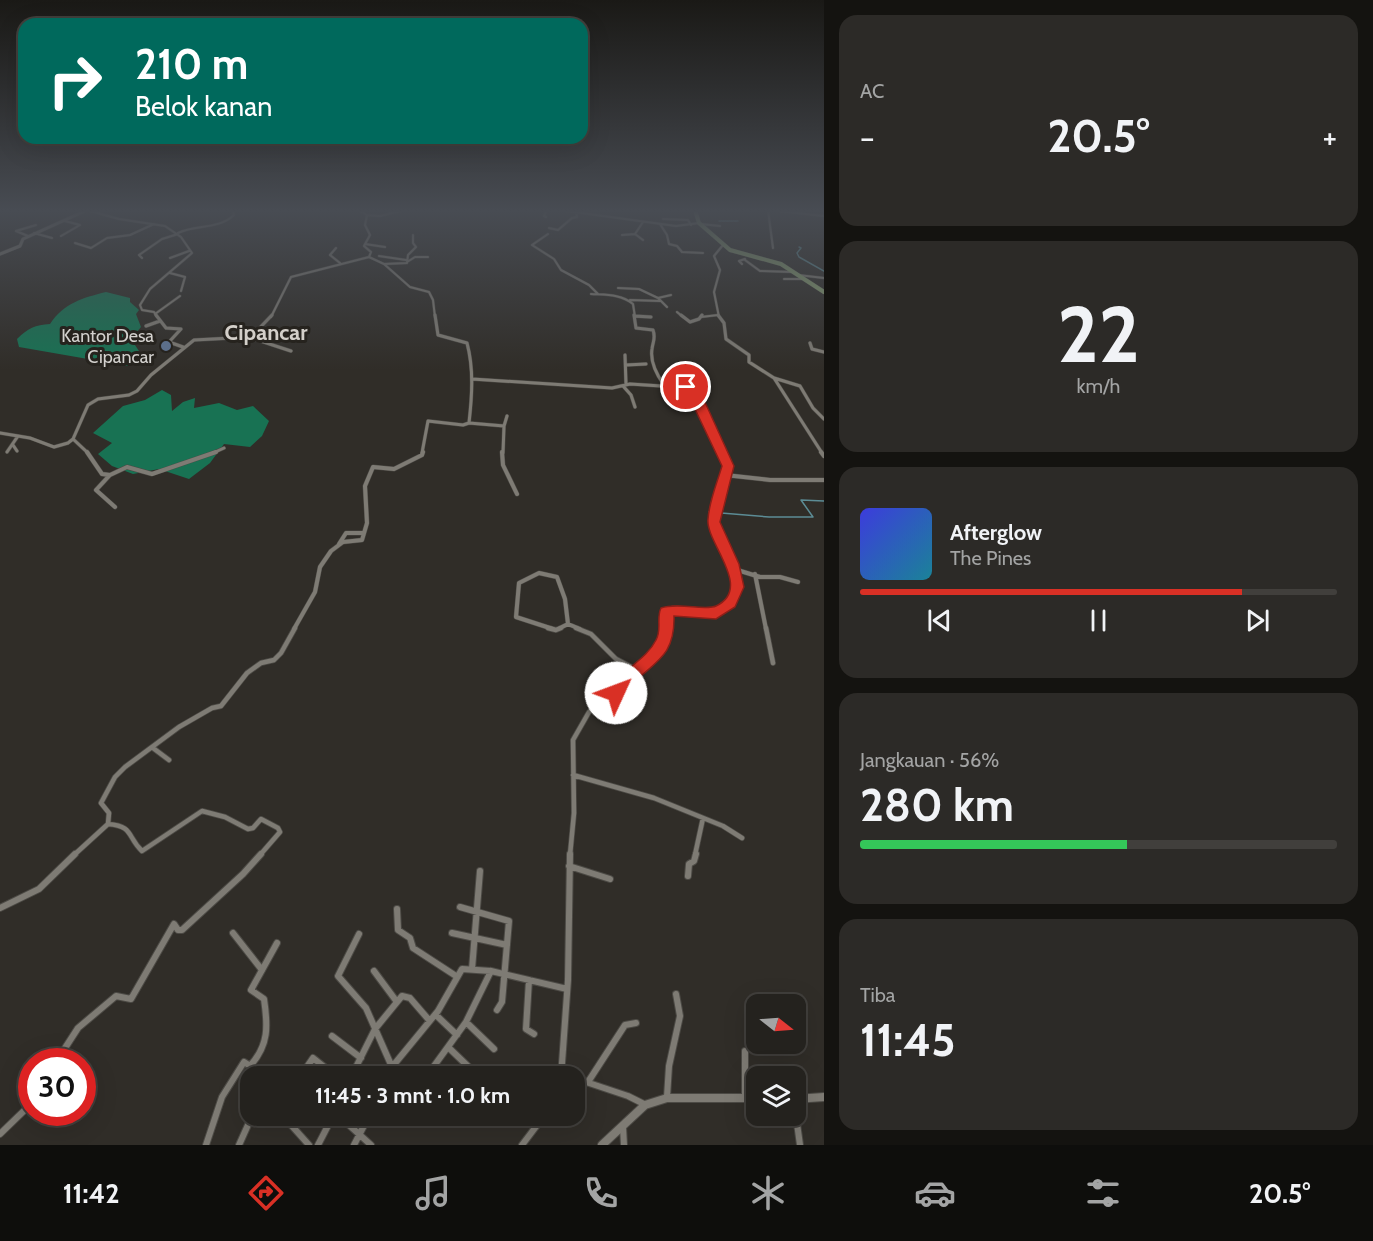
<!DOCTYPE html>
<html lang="id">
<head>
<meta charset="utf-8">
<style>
  body { margin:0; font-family:Cabin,sans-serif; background:#2c2a27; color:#f1f3f6; height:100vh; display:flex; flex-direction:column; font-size:22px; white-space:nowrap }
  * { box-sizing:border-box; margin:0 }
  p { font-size:20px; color:#a3a4a4 }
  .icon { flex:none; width:33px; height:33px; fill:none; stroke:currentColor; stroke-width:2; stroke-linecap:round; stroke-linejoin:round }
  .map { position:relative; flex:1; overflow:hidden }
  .drawer { display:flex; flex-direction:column; gap:15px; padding:15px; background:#141310; width:549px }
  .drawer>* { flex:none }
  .top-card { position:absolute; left:18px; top:18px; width:570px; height:126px; border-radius:18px; box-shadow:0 6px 24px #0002,0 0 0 2px #413f3c; background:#00695c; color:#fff; overflow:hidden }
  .needle { width:39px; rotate:107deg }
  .tools { position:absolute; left:746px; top:994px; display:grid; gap:12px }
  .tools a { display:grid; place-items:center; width:60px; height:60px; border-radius:12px; background:#24221e; box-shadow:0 6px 24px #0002,0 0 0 2px #413f3c; font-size:30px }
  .speed { position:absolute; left:18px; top:1048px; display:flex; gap:12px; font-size:30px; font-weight:700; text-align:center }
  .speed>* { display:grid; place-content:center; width:78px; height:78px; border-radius:50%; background:#24221e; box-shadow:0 6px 24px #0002,0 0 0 2px #413f3c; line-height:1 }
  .speed .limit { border:9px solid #d22; background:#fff; color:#111 }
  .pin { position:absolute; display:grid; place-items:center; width:51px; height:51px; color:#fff; margin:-26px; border:3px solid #fff; border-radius:50%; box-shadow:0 2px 6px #0007 }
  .me { position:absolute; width:66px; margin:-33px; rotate:47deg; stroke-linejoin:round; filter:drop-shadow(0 0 4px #0008) }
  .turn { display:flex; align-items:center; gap:21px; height:126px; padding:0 18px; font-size:27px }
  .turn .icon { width:78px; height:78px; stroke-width:2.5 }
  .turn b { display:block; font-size:42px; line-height:51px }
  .big { font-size:45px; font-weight:700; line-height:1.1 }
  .drawer .tile { flex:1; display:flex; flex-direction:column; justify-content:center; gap:9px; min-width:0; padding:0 21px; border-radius:18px; background:#2c2a27 }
  .drawer .dial { align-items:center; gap:0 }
  .dial b { font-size:78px; line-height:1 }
  .song { display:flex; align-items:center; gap:18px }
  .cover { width:72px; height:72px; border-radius:9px; background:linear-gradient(135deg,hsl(240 70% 55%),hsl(190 70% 35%)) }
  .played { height:6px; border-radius:3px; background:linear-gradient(90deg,#d93025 80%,#413f3c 80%) }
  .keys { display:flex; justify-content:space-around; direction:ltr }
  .heat { display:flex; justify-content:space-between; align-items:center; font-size:33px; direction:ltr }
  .charge { height:9px; border-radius:4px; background:linear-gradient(90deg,#34c759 56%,#413f3c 0) }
  .trip { position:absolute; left:240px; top:1066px; width:345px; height:60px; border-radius:18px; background:#24221e; box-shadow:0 6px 24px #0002,0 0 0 2px #413f3c; font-weight:700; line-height:60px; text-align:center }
  .dock { display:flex; height:96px; justify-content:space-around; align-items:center; background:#0e0e0c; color:#a3a4a4 }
  .dock .icon { width:42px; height:42px }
  .dock .current { color:#d93025 }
  .dock b { font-size:27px; color:#f1f3f6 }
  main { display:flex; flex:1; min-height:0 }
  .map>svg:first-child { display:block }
</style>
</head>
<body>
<main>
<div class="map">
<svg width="824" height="1145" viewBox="0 0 824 1145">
  <rect width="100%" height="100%" fill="#302d28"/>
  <!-- forest -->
  <path fill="#187253" d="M106 292 130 298V302L139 310 136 314 141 327 131 339 139 351 131 353 127 359 130 363 128 366 19 347 17 339C28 328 35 325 50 324 64 303 82 298 106 292Z
    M162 390 171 395 172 411 183 402 195 398 194 408 219 403 237 410 253 406 269 421 262 436 250 447 224 444 210 463 189 479 159 469 133 474 112 466 98 454 112 443 93 433 123 406 145 400Z"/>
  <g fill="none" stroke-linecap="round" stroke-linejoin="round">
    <!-- stream -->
    <path stroke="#5c8c95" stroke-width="1.5" d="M719 221H738
      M799 247 801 248 797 253 799 257 824 271
      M709 512 769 517H813L801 500 824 501"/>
    <!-- minor-far4 casing -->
    <g stroke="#4c4a45" stroke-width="3">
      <path id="minor-far4" d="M87 210 119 219 165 226 181 237 192 253 150 289 140 305 142 310 154 312 157 317
        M560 210 676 226 699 223
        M768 210 773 248
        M770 210 824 216
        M367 215 380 216 404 210
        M546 217 544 216 547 210
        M663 219 688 220 691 225
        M643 222 635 234 643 240
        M660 224 667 235 669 244 677 246 682 252 703 253
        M701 224 720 226
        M549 228 558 230 572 218 577 217 576 211
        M34 233 52 238
        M178 233C196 224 218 230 234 215L232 210
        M548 234 532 245 554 259 561 270 589 285 598 294
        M622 235 635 234
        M28 236 16 231 36 225
        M61 236 80 225 65 221
        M75 243 91 248 107 238 130 235 154 224
        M365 244 385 247
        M336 248 330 255 340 263
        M379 256 406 260
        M369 257 384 264 410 287 429 292 433 300 435 317
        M142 258 139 255 162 239 178 234
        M170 258 189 251
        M745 260 760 271 793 272
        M407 262 415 257H428
        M384 264 407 263 408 255 416 247 413 243V235
        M742 264 739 261 745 259
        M170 273 185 277 181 291
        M798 275 824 278
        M784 279H803
        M618 288 639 289 658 298
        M591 294C606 295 621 294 633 304L635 317
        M630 300 660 301
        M667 307 658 298 671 295
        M677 312 683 317
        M155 314 180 296
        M635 316 645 317
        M271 317 291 277 369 257 371 252 364 246 370 235 365 225 367 215 359 210
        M701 317 718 315
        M719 317 714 292 720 270 714 256 723 245"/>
    </g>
    <!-- minor-far3 casing -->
    <g stroke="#4c4a45" stroke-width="4">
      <path id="minor-far3" d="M156 315 166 328 181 329 169 342 183 347
        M634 315 636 328 653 330C656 338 653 341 652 349 650 361 657 375 664 385
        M681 315 690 322 699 319 702 315
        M718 315 724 323 726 339 749 355V362L774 378 822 453
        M635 316 651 317
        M146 326 160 321
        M251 338 291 351
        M810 343 812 349 824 352
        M625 355 626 384
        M626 365 646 364
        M687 377 690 387
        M774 378 800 386 813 408 824 419
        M472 379 612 388 630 384 692 388 722 453
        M623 386 631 395 635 407
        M469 423 504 426 503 453
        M504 426 507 416
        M0 433 30 438 54 447 68 443 73 439 88 405 98 399 129 395 137 391 151 375 194 340 251 337 272 315
        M73 439 88 453
        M13 445 17 451
        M7 452 18 436
        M213 453 224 448
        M422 453 428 421 463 425 469 423C472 396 474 369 467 343L438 335 435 315"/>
    </g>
    <!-- minor-far2 casing -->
    <g stroke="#4c4a45" stroke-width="5">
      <path id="minor-far2" d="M87 452 102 474 110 475 127 467 152 474 216 452
        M502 452 503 465 517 494
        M821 452 824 456
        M725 475 770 480H824
        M109 476 96 490 115 507
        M339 544 346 533H364
        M734 569 760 577H780L798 582
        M755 574 766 629
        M568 624 580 629
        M294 629 315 592 320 567 331 551 343 542 362 540 367 523 365 486 373 467 394 469 422 455 423 452
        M553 629 516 617 519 583 539 573 557 577 565 599 568 624
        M558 629 568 624
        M666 629V612L673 610 716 613 730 603 737 587 732 564 713 522 728 466 721 452"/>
    </g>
    <!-- minor-far1 casing -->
    <g stroke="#4c4a45" stroke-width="6">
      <path id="minor-far1" d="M548 628 556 630 561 628
        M576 628 591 634 616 659 639 671
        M766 628 773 663
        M153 748 169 760
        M573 775 654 798 723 826 742 838
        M108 824C134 826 127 837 142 851L202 811 225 817 248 829 253 828 261 819 278 828 280 832 260 855
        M74 855 108 824 109 813 101 803 115 777 125 767 179 727 212 708 221 706 247 673 261 663 274 660 281 653 295 628
        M570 855 574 813 573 740 589 712 619 690 626 679 651 661 666 636V628
        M695 855 703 818"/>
    </g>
    <!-- minor casing -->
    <g stroke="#4c4a45" stroke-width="8">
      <path id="minor" d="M569 866 610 879
        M688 876 689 864 694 861 696 854
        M460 907 509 921 502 1002 497 1010
        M0 908 39 889 75 854
        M397 909 398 930 410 938 413 948 456 976
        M233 933 262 970
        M452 933 507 945
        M359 934 338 976 366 1008 392 1067 402 1077
        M472 969 480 871
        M374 971 397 1002
        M529 980 526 1029 534 1034
        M436 1015 457 1035
        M466 1022 494 1049
        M332 1036 361 1058
        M449 1048 475 1073
        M745 1051V1097
        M56 1062 78 1028 116 996 131 999 174 924 178 930H182L243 874 261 854
        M250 1066C269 1045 268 1026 264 999L251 990 277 943
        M562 1073 572 1077
        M300 1077 313 1058 337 1077
        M351 1077 375 1029 402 996 410 998 429 1020
        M388 1077 392 1067 438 1011 462 969 491 971 567 989
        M426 1077 466 1022 491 971
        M561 1077 568 980 570 854
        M574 1078 628 1096 644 1104
        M588 1082 625 1025 636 1023
        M667 1097 669 1066 680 1016 676 994
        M795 1109 800 1145
        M283 1116 309 1145
        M339 1116 371 1145
        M623 1127 624 1145
        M0 1134 32 1103
        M206 1145 222 1097 244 1062 252 1067 255 1077
        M239 1145 252 1116
        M318 1145 333 1116
        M354 1145 369 1116
        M522 1145 544 1116"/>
    </g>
    <!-- tertiary-far1 casing -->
    <g stroke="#4c4a45" stroke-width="4">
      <path id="tertiary-far1" d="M0 254 20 246 23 239 87 210"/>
    </g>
    <!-- tertiary casing -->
    <g stroke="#4c4a45" stroke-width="10">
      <path id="tertiary" d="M795 1099 824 1097
        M602 1145 645 1105 667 1098H756"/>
    </g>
    <!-- primary casing -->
    <g stroke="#4c4a45" stroke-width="4.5">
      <path id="primary" d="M695 210 699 223 730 250 781 264 824 292"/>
    </g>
    <!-- minor-far4 -->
    <use href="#minor-far4" stroke="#7e7b74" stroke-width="2"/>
    <!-- minor-far3 -->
    <use href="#minor-far3" stroke="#7e7b74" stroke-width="3"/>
    <!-- minor-far2 -->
    <use href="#minor-far2" stroke="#7e7b74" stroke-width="4"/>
    <!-- minor-far1 -->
    <use href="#minor-far1" stroke="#7e7b74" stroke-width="4.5"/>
    <!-- minor -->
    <use href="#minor" stroke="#7e7b74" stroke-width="6"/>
    <!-- tertiary-far1 -->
    <use href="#tertiary-far1" stroke="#7e7b74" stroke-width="3"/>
    <!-- tertiary -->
    <use href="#tertiary" stroke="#7e7b74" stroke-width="8"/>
    <!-- primary -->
    <use href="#primary" stroke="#89a072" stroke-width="4"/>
  </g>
  <!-- sky -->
  <linearGradient id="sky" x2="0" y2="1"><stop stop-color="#1a1916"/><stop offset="0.57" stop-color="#484c53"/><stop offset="1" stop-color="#484c53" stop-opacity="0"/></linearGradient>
  <rect width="824" height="370" fill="url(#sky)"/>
  <!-- route -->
  <path fill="#d93025" stroke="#8d1f18" stroke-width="1.5" d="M686 384 699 389 734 466 720 522 739 564 744 587 735 607 716 619 674 616C675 654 658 660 633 683 627 689 624 697 616 700L610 698 608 693C619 670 645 662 656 640 662 630 656 618 661 608 678 602 705 611 716 606 754 588 705 542 708 519 709 502 717 483 722 466L695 409 690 393 681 387Z"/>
  <!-- markers -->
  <circle fill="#5c6f8a" stroke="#26231e" stroke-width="2" cx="166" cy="346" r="6"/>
  <g text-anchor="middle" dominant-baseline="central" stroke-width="6" stroke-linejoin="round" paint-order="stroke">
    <!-- far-poi labels -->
    <g font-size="18" fill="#d3d1ce" stroke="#26231e" text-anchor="end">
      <text x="154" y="336">Kantor Desa<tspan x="154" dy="21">Cipancar</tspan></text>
    </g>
    <!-- far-quarter labels -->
    <g font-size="22" font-weight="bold" fill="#d3cfc9" stroke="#26231e">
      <text x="266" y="332">Cipancar</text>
    </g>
  </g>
</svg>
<div class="tools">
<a><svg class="needle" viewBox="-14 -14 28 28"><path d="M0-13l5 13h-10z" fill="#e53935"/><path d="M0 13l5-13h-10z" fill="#a3a4a4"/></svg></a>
<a><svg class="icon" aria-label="layers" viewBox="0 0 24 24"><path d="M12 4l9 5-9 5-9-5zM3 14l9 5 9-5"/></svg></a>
</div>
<div class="speed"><div class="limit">30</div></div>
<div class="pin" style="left:686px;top:387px;background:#d93025"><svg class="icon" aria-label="arrive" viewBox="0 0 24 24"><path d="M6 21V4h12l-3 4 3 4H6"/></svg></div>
<svg class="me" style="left:616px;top:693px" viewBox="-20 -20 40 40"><circle r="19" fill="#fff"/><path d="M0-13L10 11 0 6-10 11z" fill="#d93025"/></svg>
<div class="trip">11:45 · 3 mnt · 1.0 km</div>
<div class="top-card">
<div class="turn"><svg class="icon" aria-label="right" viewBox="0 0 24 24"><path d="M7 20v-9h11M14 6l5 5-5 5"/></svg><div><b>210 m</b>Belok kanan</div></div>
</div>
</div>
<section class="drawer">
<div class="tile"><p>AC</p>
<div class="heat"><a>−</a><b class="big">20.5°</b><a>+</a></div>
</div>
<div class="tile dial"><b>22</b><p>km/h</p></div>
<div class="tile">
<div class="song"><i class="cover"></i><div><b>Afterglow</b><p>The Pines</p></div></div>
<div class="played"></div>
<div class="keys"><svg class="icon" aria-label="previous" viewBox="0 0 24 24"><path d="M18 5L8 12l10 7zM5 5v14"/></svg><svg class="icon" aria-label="pause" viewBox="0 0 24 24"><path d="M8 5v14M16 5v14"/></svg><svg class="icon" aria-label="next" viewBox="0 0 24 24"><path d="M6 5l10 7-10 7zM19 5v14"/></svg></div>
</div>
<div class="tile"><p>Jangkauan · 56%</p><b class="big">280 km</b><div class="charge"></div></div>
<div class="tile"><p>Tiba</p><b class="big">11:45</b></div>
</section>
</main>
<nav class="dock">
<b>11:42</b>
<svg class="icon current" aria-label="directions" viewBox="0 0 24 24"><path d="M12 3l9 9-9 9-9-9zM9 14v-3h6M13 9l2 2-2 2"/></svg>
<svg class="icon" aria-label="music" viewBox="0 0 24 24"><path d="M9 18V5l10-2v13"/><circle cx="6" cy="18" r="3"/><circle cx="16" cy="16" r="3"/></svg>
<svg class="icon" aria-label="phone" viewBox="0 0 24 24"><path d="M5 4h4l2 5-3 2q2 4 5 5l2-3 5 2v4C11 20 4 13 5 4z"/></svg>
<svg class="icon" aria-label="climate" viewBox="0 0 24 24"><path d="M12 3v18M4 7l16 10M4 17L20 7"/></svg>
<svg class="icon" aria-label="car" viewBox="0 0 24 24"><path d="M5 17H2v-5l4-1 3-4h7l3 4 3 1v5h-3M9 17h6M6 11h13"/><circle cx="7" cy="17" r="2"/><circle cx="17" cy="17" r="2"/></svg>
<svg class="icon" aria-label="filters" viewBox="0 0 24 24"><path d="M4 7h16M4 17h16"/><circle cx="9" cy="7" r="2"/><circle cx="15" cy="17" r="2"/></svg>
<b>20.5°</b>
</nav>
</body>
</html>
